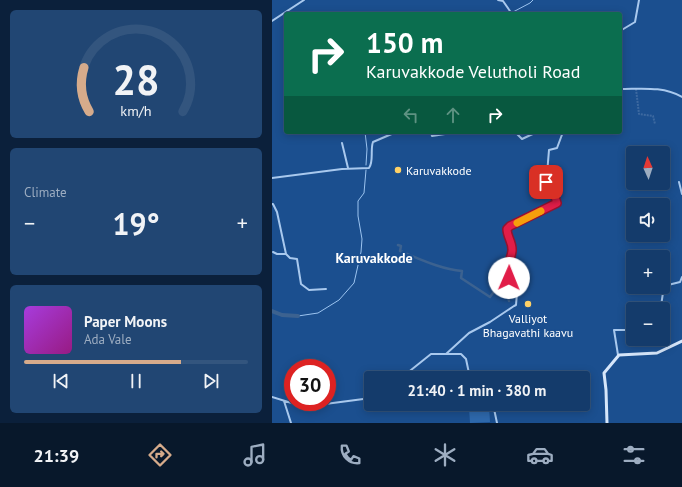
<!DOCTYPE html>
<html lang="en">
<head>
<meta charset="utf-8">
<style>
  body { margin:0; font-family:"PT Sans",sans-serif; background:#214673; color:#f1f3f6; height:100vh; display:flex; flex-direction:column; font-size:15px; white-space:nowrap }
  * { box-sizing:border-box; margin:0 }
  p { font-size:13px; color:#9dadc1 }
  .icon { flex:none; width:22px; height:22px; fill:none; stroke:currentColor; stroke-width:2; stroke-linecap:round; stroke-linejoin:round }
  .map { position:relative; flex:1; overflow:hidden }
  .sheet { display:flex; flex-direction:column; gap:10px; padding:10px; background:#0b203b; width:272px }
  .sheet>* { flex:none }
  .guide { position:absolute; left:12px; top:12px; width:338px; height:122px; border-radius:4px; box-shadow:0 2px 10px #0003,0 0 0 1px #33557e; background:#0b6e4f; color:#fff; overflow:hidden }
  .needle { width:26px; rotate:357deg }
  .controls { position:absolute; left:354px; top:146px; display:grid; gap:8px }
  .controls a { display:grid; place-items:center; width:44px; height:44px; border-radius:4px; background:#143b6b; box-shadow:0 2px 10px #0003,0 0 0 1px #33557e; font-size:20px }
  .speed { position:absolute; left:12px; top:359px; display:flex; gap:8px; font-size:20px; font-weight:700; text-align:center }
  .speed>* { display:grid; place-content:center; width:52px; height:52px; border-radius:50%; background:#143b6b; box-shadow:0 2px 10px #0003,0 0 0 1px #33557e; line-height:1 }
  .speed .limit { border:6px solid #d22; background:#fff; color:#111 }
  .pin { position:absolute; display:grid; place-items:center; width:34px; height:34px; color:#fff; margin:-17px; border-radius:8px; box-shadow:0 2px 6px #0006 }
  .me { position:absolute; width:44px; margin:-22px; rotate:1deg; stroke-linejoin:round; filter:drop-shadow(0 0 3px #0008) }
  .turn { display:flex; align-items:center; gap:14px; height:84px; padding:0 16px; font-size:18px }
  .turn .icon { width:52px; height:52px; stroke-width:2.5 }
  .turn b { display:block; font-size:28px; line-height:34px }
  .lanes { display:flex; align-items:center; height:38px; padding:0 16px; background:#0003; justify-content:center; gap:20px; direction:ltr }
  .lanes .off { opacity:.35 }
  .big { font-size:30px; font-weight:700; line-height:1.1 }
  .sheet .tile { flex:1; display:flex; flex-direction:column; justify-content:center; gap:6px; min-width:0; padding:0 14px; border-radius:6px; background:#214673 }
  .sheet .dial { align-items:center; gap:0 }
  .dial svg { height:104px; overflow:visible; fill:none; stroke:#33557e; stroke-width:7; stroke-linecap:round; text-anchor:middle }
  .dial text { fill:#f1f3f6; stroke:none }
  .song { display:flex; align-items:center; gap:12px }
  .cover { width:48px; height:48px; border-radius:6px; background:linear-gradient(135deg,hsl(280 70% 55%),hsl(310 70% 35%)) }
  .played { height:4px; border-radius:2px; background:linear-gradient(90deg,#d6ab8b 70%,#33557e 70%) }
  .keys { display:flex; justify-content:space-around; direction:ltr }
  .heat { display:flex; justify-content:space-between; align-items:center; font-size:22px; direction:ltr }
  .trip { position:absolute; left:92px; top:371px; width:226px; height:40px; border-radius:4px; background:#143b6b; box-shadow:0 2px 10px #0003,0 0 0 1px #33557e; font-weight:700; line-height:40px; text-align:center }
  .dock { display:flex; height:64px; justify-content:space-around; align-items:center; background:#08182b; color:#9dadc1 }
  .dock .icon { width:28px; height:28px }
  .dock .active { color:#d6ab8b }
  .dock b { font-size:18px; color:#f1f3f6 }
  main { display:flex; flex:1; min-height:0 }
  .map>svg:first-child { display:block }
</style>
</head>
<body>
<main>
<section class="sheet">
<div class="tile dial"><svg viewBox="0 0 100 80">
<path d="M14 69A42 42 0 1 1 86 69"/>
<path d="M14 69A42 42 0 0 1 10 35" stroke="#d6ab8b"/>
<text x="50" y="56" font-size="32" font-weight="700">28</text>
<text x="50" y="72" font-size="11">km/h</text>
</svg></div>
<div class="tile"><p>Climate</p>
<div class="heat"><a>−</a><b class="big">19°</b><a>+</a></div>
</div>
<div class="tile">
<div class="song"><i class="cover"></i><div><b>Paper Moons</b><p>Ada Vale</p></div></div>
<div class="played"></div>
<div class="keys"><svg class="icon" aria-label="previous" viewBox="0 0 24 24"><path d="M18 5L8 12l10 7zM5 5v14"/></svg><svg class="icon" aria-label="pause" viewBox="0 0 24 24"><path d="M8 5v14M16 5v14"/></svg><svg class="icon" aria-label="next" viewBox="0 0 24 24"><path d="M6 5l10 7-10 7zM19 5v14"/></svg></div>
</div>
</section>
<div class="map">
<svg width="410" height="423" viewBox="0 0 410 423">
  <rect width="100%" height="100%" fill="#1b4f8f"/>
  <!-- green -->
  <path fill="#2e69ad" d="M217 407 218 422 198 423 197 408Z"/>
  <g fill="none" stroke-linecap="round" stroke-linejoin="round">
    <!-- stream -->
    <path stroke="#9cc4f0" stroke-width="1" d="M241 12 258 3 261 0
      M93 132 95 149 94 165
      M26 316 46 313 67 300 82 283 89 252 90 239 86 216V201L92 193 94 170"/>
    <!-- canal -->
    <path stroke="#3c6290" stroke-width="2.5" d="M126 245 129 246 128 251C148 259 168 269 190 271L189 278 218 297 226 286 235 294 237 301"/>
    <!-- river -->
    <path stroke="#3c6290" stroke-width="4" d="M0 311 10 315 26 316"/>
    <!-- minor-tunnel -->
    <path stroke="#3d69a0" stroke-width="2" stroke-dasharray="2 1" stroke-linecap="butt" d="M364 89 367 114 381 116 383 124"/>
    <!-- minor -->
    <path stroke="#a9c9ee" stroke-width="2" d="M226 0 231 1 240 14
      M0 21 32 0
      M348 31 363 22 367 0
      M348 89C370 89 391 86 410 97
      M159 132 160 136 186 132
      M243 132 250 139 265 132
      M70 143 76 168
      M0 178 70 169 97 168C102 161 98 150 101 142L122 133 138 134 144 132
      M407 182 410 194
      M0 204H1L5 212 14 254 18 258 25 259 29 284 37 290 54 289
      M1 252 5 254H14
      M239 281C230 270 239 262 240 251 241 243 235 237 235 229L237 226 285 203 281 191 274 186 277 150 285 148 291 132
      M386 309 389 306 392 286 408 282 410 277
      M174 354 197 333 218 322 242 306 244 305 245 293 241 283
      M346 355 342 330H361
      M129 378 159 354H189L194 359 198 378
      M0 397 26 405 38 406 99 398
      M12 401 19 423
      M221 404 225 423"/>
    <!-- secondary -->
    <path stroke="#d6e6fa" stroke-width="3" d="M335 423 334 390 332 373 347 355 385 353 410 341"/>
  </g>
  <g fill="none" stroke-linecap="round" stroke-linejoin="round">
    <!-- route casing -->
    <g stroke="#92132f" stroke-width="10">
      <path id="route" d="M237 278C232 267 239 261 240 251 241 243 235 237 235 229L238 226 285 203 281 191 274 186V182"/>
    </g>
    <!-- route -->
    <use href="#route" stroke="#e11d48" stroke-width="7"/>
    <!-- slow -->
    <path stroke="#f59e0b" stroke-width="7" d="M245 223 269 211"/>
  </g>
  <!-- markers -->
  <g fill="#ffd166" stroke="#1b4f8f" stroke-width="1.5">
    <circle cx="126" cy="170" r="4"/>
    <circle cx="256" cy="304" r="4"/>
  </g>
  <g text-anchor="middle" dominant-baseline="central" stroke-width="4" stroke-linejoin="round" paint-order="stroke">
    <!-- poi labels -->
    <g font-size="12" fill="#fff" stroke="#1b4f8f" text-anchor="start">
      <text x="134" y="170">Karuvakkode</text>
      <text x="256" y="318" text-anchor="middle">Valliyot<tspan x="256" dy="14">Bhagavathi kaavu</tspan></text>
    </g>
    <!-- quarter labels -->
    <g font-size="14" font-weight="bold" fill="#fff" stroke="#1b4f8f">
      <text x="102" y="258">Karuvakkode</text>
    </g>
  </g>
</svg>
<div class="controls">
<a><svg class="needle" viewBox="-14 -14 28 28"><path d="M0-13l5 13h-10z" fill="#e53935"/><path d="M0 13l5-13h-10z" fill="#9dadc1"/></svg></a>
<a><svg class="icon" aria-label="sound" viewBox="0 0 24 24"><path d="M4 9h4l5-4v14l-5-4H4zM17 9q2 3 0 6"/></svg></a>
<a>+</a>
<a>−</a>
</div>
<div class="speed"><div class="limit">30</div></div>
<div class="pin" style="left:274px;top:182px;background:#d93025"><svg class="icon" aria-label="arrive" viewBox="0 0 24 24"><path d="M6 21V4h12l-3 4 3 4H6"/></svg></div>
<svg class="me" style="left:237px;top:278px" viewBox="-20 -20 40 40"><circle r="19" fill="#fff"/><path d="M0-13L10 11 0 6-10 11z" fill="#e11d48"/></svg>
<div class="trip">21:40 · 1 min · 380 m</div>
<div class="guide">
<div class="turn"><svg class="icon" aria-label="right" viewBox="0 0 24 24"><path d="M7 20v-9h11M14 6l5 5-5 5"/></svg><div><b>150 m</b>Karuvakkode Velutholi Road</div></div>
<div class="lanes"><svg class="icon off" aria-label="left" viewBox="0 0 24 24"><path d="M17 20v-9H6M10 6l-5 5 5 5"/></svg><svg class="icon off" aria-label="ahead" viewBox="0 0 24 24"><path d="M12 20V5M6 11l6-6 6 6"/></svg><svg class="icon" aria-label="right" viewBox="0 0 24 24"><path d="M7 20v-9h11M14 6l5 5-5 5"/></svg></div>
</div>
</div>
</main>
<nav class="dock">
<b>21:39</b>
<svg class="icon active" aria-label="directions" viewBox="0 0 24 24"><path d="M12 3l9 9-9 9-9-9zM9 14v-3h6M13 9l2 2-2 2"/></svg>
<svg class="icon" aria-label="music" viewBox="0 0 24 24"><path d="M9 18V5l10-2v13"/><circle cx="6" cy="18" r="3"/><circle cx="16" cy="16" r="3"/></svg>
<svg class="icon" aria-label="phone" viewBox="0 0 24 24"><path d="M5 4h4l2 5-3 2q2 4 5 5l2-3 5 2v4C11 20 4 13 5 4z"/></svg>
<svg class="icon" aria-label="climate" viewBox="0 0 24 24"><path d="M12 3v18M4 7l16 10M4 17L20 7"/></svg>
<svg class="icon" aria-label="car" viewBox="0 0 24 24"><path d="M5 17H2v-5l4-1 3-4h7l3 4 3 1v5h-3M9 17h6M6 11h13"/><circle cx="7" cy="17" r="2"/><circle cx="17" cy="17" r="2"/></svg>
<svg class="icon" aria-label="filters" viewBox="0 0 24 24"><path d="M4 7h16M4 17h16"/><circle cx="9" cy="7" r="2"/><circle cx="15" cy="17" r="2"/></svg>
</nav>
</body>
</html>
